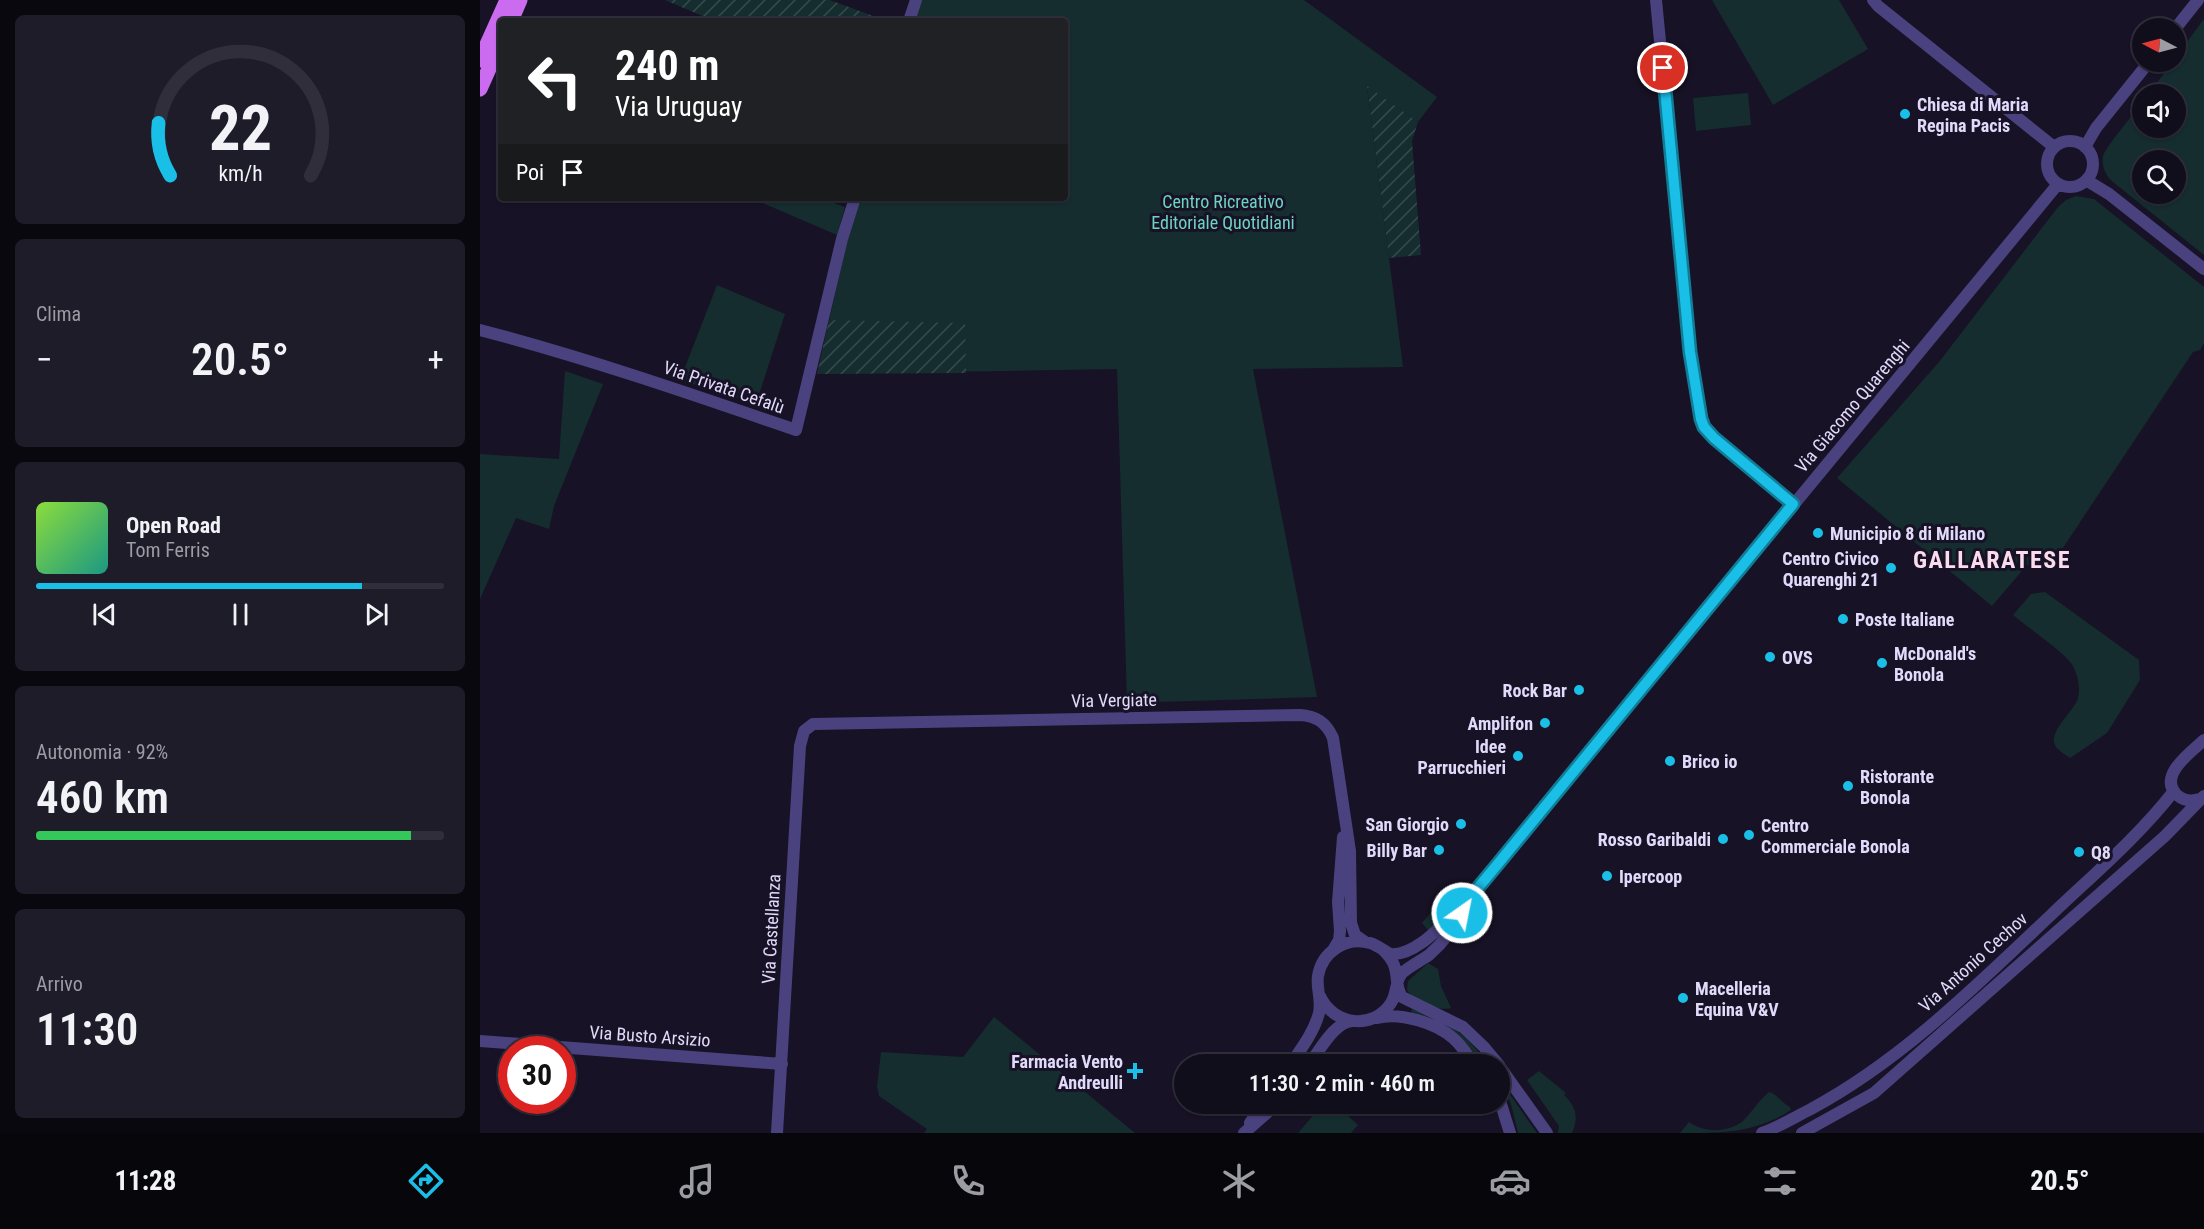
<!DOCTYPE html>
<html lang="it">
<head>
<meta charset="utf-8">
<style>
  body { margin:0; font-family:"Roboto Condensed",sans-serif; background:#1e1c29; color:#f1f3f6; height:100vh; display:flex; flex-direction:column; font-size:22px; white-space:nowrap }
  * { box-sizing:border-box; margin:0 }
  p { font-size:20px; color:#9c9ca3 }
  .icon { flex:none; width:33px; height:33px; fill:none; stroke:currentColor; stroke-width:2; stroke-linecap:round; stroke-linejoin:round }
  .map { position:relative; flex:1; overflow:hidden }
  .sheet { display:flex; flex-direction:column; gap:15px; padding:15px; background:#09080f; width:480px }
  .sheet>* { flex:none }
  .guide { position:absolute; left:18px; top:18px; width:570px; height:183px; border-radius:6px; box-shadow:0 2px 4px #0004,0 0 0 2px #302e3b; background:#202124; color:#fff; overflow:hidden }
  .needle { width:39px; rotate:276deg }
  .controls { position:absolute; left:1652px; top:18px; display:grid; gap:12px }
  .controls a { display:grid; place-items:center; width:54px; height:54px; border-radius:50%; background:#110e1c; box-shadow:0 2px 4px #0004,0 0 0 2px #302e3b; font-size:30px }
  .speed { position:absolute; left:18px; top:1036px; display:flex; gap:12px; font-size:30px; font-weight:700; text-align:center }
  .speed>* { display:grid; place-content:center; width:78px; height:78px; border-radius:50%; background:#110e1c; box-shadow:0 2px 4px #0004,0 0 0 2px #302e3b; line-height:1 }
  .speed .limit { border:9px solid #d22; background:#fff; color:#111 }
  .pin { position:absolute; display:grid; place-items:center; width:51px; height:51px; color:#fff; margin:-26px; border:3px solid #fff; border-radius:50%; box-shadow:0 2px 6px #0007 }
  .me { position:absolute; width:66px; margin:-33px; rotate:33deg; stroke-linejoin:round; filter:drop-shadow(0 0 4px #0008) }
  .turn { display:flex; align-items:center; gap:21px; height:126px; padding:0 18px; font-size:27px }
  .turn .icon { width:78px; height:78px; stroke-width:2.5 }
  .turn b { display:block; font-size:42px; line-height:51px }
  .then { display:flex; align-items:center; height:57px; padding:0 18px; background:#0003; gap:12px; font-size:22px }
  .big { font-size:45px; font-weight:600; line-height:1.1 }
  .sheet .widget { flex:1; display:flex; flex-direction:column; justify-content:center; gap:9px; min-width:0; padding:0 21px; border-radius:9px; background:#1e1c29 }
  .sheet .dial { align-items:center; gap:0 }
  .dial svg { height:156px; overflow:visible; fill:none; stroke:#302e3b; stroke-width:7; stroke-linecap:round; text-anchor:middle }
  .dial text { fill:#f1f3f6; stroke:none }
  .song { display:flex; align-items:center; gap:18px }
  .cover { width:72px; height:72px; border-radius:9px; background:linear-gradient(135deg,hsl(90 70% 55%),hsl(170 70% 35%)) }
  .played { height:6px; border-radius:3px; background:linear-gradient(90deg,#1abfe7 80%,#302e3b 80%) }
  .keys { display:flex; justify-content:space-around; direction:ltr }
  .heat { display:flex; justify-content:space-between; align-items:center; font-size:33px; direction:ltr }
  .charge { height:9px; border-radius:4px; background:linear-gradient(90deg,#34c759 92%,#302e3b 0) }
  .trip { position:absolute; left:694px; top:1054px; width:336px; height:60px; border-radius:30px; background:#110e1c; box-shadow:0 2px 4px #0004,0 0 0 2px #302e3b; font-weight:600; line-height:60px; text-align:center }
  .menu { display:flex; height:96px; justify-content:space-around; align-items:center; background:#07060b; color:#9c9ca3 }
  .menu .icon { width:42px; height:42px }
  .menu .on { color:#1abfe7 }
  .menu b { font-size:27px; color:#f1f3f6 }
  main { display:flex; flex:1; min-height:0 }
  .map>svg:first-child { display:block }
</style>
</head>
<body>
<main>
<section class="sheet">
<div class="widget dial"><svg viewBox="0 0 100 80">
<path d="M14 69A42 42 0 1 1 86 69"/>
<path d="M14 69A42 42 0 0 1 8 42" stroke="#1abfe7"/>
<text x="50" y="56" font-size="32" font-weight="700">22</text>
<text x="50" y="72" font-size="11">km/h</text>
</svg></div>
<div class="widget"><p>Clima</p>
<div class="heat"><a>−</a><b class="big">20.5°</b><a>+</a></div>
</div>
<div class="widget">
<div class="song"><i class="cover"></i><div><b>Open Road</b><p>Tom Ferris</p></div></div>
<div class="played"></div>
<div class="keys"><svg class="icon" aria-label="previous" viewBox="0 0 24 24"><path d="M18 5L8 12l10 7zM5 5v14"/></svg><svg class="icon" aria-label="pause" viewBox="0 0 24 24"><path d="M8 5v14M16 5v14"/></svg><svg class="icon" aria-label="next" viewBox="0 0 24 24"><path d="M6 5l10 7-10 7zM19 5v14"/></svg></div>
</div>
<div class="widget"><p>Autonomia · 92%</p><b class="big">460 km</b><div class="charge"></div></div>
<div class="widget"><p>Arrivo</p><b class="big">11:30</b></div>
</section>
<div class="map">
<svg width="1724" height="1133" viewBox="0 0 1724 1133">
  <defs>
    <pattern id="garden-furrows" width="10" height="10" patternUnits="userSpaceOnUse" patternTransform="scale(1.5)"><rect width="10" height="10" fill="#152d2f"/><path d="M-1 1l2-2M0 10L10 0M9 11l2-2" fill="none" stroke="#374b4e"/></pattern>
  </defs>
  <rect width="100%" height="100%" fill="#171225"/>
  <!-- green -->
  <path fill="#152d2f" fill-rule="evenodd" d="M442 0H824L957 97 938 122 887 87 923 367 773 369 837 697 647 703 637 369 337 374 367 242 381 198H585V21H435Z
    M1232 0H1359L1388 49 1293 105Z
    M1724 19V255L1633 182C1626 176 1621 166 1623 156 1625 148 1655 112 1662 103V128H1695V94H1668L1693 62H1695V58ZM1662 160H1695V194H1662Z
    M1268 93 1271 125 1216 131 1213 98Z
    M1596 196 1614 199 1724 287V343L1720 350 1713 352 1571 566 1547 565 1512 606 1357 478 1459 362 1578 207 1586 200Z
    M271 198H351V202L365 207 357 235Z
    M237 285 305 314 276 404 200 380Z
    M85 371 123 384 74 506 69 529 36 518 0 599V454L79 459Z
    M1565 592 1659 660 1660 680 1627 733 1590 758C1586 755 1579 751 1576 747 1566 732 1595 711 1598 698 1601 687 1597 672 1591 663 1582 651 1546 626 1533 615L1551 594Z
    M973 886 979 892 949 931 942 923Z
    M948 963 958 969 961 986 971 1008C959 1012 933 1001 927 990L928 981Z
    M932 1009C970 1023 984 1032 1009 1065H1005L981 1038 930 1014Z
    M514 1017 655 1133H444L447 1129 399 1096 397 1086 401 1052 483 1057Z
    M1059 1071 1086 1093 1084 1095C1096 1106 1099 1118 1092 1133H1078L1079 1126 1047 1080Z
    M1020 1080 1057 1133H1038L1031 1104 1020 1085Z
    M1289 1092C1297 1094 1302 1103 1310 1107L1311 1110C1275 1133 1242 1133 1200 1133L1209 1122C1224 1133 1248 1133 1263 1121 1272 1112 1279 1100 1289 1092Z
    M843 1104H855L878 1125 871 1133H818Z"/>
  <!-- garden -->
  <path fill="url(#garden-furrows)" d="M185 0H350L407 21H234Z
    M887 86 938 122 932 141 941 255 909 258Z
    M349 320 485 323 486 373 337 374Z"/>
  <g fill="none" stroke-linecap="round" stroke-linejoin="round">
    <!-- street -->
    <path stroke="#4a427f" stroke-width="12" d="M1176 0 1210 352 1221 419 1224 427 1234 438 1313 504
      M1393 0 1398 6 1574 147
      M429 21 436 0
      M1695 29 1718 0
      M1567 164a23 23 0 1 1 46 0a23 23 0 1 1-46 0Z
      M1605 147 1616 128 1669 62
      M1606 180 1629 194 1724 269
      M0 330C107 358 211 394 316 430L362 239 375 198
      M1720 799C1711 802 1704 801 1697 795 1677 776 1711 752 1724 740
      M853 950 859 940 860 931 858 902 863 837
      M904 951C923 969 912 982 922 997L983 1027 1004 1047 1019 1065
      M840 996C853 1025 893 1031 911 1003 917 994 915 981 922 973 930 966 940 961 949 955 965 941 976 926 985 907
      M897 1018C920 1012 957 1023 974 1039 982 1046 988 1056 995 1065
      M0 1041 302 1064
      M810 1065C821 1049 834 1032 839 1013 842 1000 836 988 838 976 842 952 866 936 890 943 897 945 903 950 910 954 938 957 967 918 987 901L1578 184
      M828 1065C840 1051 853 1023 872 1021
      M1020 1067 1067 1133
      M1020 1101 1030 1133
      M770 1123 783 1104
      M297 1133 320 746 324 731 333 724 820 715C836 716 846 722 853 738L870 851 871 923 875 935 885 942
      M764 1133 797 1104
      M1282 1133C1299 1127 1315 1117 1331 1109 1422 1060 1497 985 1572 914 1614 874 1658 837 1694 791
      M1322 1133 1394 1093 1685 836 1724 796"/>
    <!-- primary -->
    <path stroke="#cb6cf0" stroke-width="15" d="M31 21 40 0
      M0 60 27 0
      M0 89 21 42"/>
  </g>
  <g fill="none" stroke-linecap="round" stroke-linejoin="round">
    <!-- route casing -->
    <g stroke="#117c96" stroke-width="15">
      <path id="route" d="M982 913 987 901 1017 865 1313 504 1234 438 1224 427 1221 419 1210 352 1183 68"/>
    </g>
    <!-- route -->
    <use href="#route" stroke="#1abfe7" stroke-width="10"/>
  </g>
  <!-- markers -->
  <g fill="#1abfe7" stroke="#171225" stroke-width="2">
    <circle cx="1425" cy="114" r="6"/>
    <circle cx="1338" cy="533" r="6"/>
    <circle cx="1411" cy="568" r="6"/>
    <circle cx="1363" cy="619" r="6"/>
    <circle cx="1290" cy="657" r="6"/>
    <circle cx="1402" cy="663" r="6"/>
    <circle cx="1099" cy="690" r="6"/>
    <circle cx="1065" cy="723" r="6"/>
    <circle cx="1038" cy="756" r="6"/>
    <circle cx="1190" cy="761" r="6"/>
    <circle cx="1368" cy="786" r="6"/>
    <circle cx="981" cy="824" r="6"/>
    <circle cx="1269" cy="835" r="6"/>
    <circle cx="1243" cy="839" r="6"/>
    <circle cx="959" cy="850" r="6"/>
    <circle cx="1599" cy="852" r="6"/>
    <circle cx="1127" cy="876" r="6"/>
    <circle cx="1203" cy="998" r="6"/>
    <path d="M652 1062h6v6h6v6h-6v6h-6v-6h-6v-6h6z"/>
  </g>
  <g text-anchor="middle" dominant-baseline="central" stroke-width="6" stroke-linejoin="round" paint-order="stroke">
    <!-- poi labels -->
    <g font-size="18" font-weight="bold" fill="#e1dafb" stroke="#171225" text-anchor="start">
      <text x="1437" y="104">Chiesa di Maria<tspan x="1437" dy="21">Regina Pacis</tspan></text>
      <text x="1350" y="533">Municipio 8 di Milano</text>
      <text x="1399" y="558" text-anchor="end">Centro Civico<tspan x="1399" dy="21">Quarenghi 21</tspan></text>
      <text x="1375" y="619">Poste Italiane</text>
      <text x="1414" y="653">McDonald's<tspan x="1414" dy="21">Bonola</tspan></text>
      <text x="1302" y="657">OVS</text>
      <text x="1087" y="690" text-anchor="end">Rock Bar</text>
      <text x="1053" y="723" text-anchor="end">Amplifon</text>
      <text x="1026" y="746" text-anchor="end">Idee<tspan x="1026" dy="21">Parrucchieri</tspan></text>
      <text x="1202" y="761">Brico io</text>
      <text x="1380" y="776">Ristorante<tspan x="1380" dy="21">Bonola</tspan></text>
      <text x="969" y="824" text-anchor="end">San Giorgio</text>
      <text x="1281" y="825">Centro<tspan x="1281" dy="21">Commerciale Bonola</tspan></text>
      <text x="1231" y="839" text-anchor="end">Rosso Garibaldi</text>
      <text x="947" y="850" text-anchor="end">Billy Bar</text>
      <text x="1611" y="852">Q8</text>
      <text x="1139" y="876">Ipercoop</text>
      <text x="1215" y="988">Macelleria<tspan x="1215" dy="21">Equina V&amp;V</tspan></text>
      <text x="643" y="1061" text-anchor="end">Farmacia Vento<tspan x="643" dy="21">Andreulli</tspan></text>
    </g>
    <!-- park labels -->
    <g font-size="18" fill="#6dd4c4" stroke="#171225">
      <text x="743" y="201">Centro Ricreativo<tspan x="743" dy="21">Editoriale Quotidiani</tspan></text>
    </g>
    <!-- street labels -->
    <g font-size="18" fill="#e1dafb" stroke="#171225">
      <text transform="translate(244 387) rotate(19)">Via Privata Cefalù</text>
      <text transform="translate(1372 406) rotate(-50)">Via Giacomo Quarenghi</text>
      <text transform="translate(634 700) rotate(-1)">Via Vergiate</text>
      <text transform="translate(291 929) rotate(-87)">Via Castellanza</text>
      <text transform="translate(1493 962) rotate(-42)">Via Antonio Cechov</text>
      <text transform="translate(170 1036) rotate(4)">Via Busto Arsizio</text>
    </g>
    <!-- district labels -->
    <g font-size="24" font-weight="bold" letter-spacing="1.5" fill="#fbdced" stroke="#171225">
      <text x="1512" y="560">GALLARATESE</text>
    </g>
  </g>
</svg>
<div class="controls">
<a><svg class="needle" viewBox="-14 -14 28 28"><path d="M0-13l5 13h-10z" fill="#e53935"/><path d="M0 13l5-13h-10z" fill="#9c9ca3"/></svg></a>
<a><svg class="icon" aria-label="sound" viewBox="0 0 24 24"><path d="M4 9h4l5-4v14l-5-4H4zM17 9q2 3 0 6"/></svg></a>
<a><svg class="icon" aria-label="search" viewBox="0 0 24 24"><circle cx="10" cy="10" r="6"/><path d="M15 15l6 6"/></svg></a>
</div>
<div class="speed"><div class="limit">30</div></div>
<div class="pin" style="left:1183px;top:68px;background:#d93025"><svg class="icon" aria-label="arrive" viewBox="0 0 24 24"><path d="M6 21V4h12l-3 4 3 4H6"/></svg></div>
<svg class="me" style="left:982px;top:913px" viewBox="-20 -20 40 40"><circle r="17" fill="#1abfe7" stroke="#fff" stroke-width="3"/><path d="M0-11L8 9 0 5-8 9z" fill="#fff"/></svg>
<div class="trip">11:30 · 2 min · 460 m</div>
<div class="guide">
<div class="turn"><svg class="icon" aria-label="left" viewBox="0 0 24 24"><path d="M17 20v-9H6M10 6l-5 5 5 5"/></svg><div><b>240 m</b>Via Uruguay</div></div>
<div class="then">Poi<svg class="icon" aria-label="arrive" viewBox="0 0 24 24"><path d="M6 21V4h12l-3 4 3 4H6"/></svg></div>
</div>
</div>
</main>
<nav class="menu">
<b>11:28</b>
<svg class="icon on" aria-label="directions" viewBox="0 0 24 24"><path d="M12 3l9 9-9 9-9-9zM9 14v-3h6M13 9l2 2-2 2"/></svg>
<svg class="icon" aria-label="music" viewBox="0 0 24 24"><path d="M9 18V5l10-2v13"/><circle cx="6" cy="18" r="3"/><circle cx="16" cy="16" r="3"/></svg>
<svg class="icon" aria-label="phone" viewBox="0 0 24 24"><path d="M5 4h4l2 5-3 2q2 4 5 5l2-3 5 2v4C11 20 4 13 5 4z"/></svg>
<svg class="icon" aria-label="climate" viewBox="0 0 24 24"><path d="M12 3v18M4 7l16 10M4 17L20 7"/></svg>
<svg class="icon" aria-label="car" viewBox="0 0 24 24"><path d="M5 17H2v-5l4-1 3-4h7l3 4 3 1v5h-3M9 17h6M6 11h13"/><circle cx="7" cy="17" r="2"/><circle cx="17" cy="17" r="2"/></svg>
<svg class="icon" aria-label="filters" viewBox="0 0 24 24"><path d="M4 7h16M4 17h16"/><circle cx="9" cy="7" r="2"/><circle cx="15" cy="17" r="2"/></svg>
<b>20.5°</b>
</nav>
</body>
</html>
